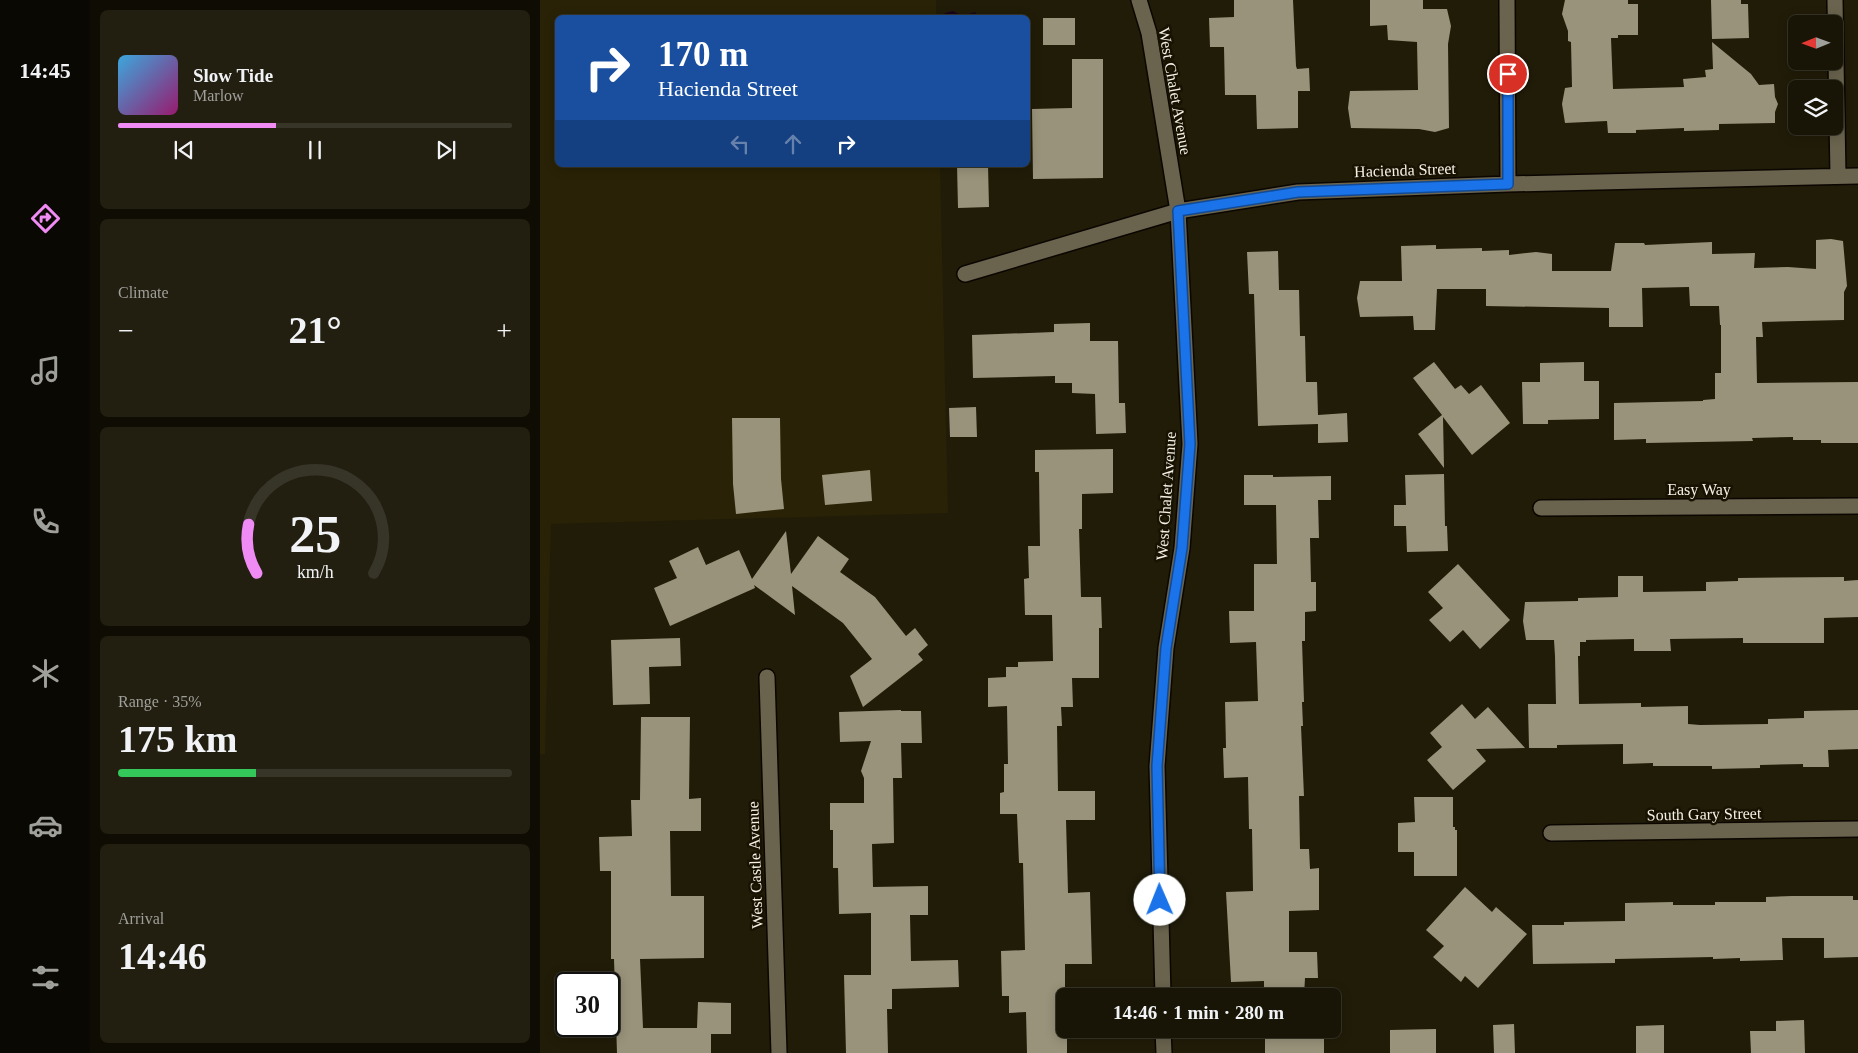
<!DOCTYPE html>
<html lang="en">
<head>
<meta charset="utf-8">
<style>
  body { margin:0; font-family:Georgia,serif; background:#221e10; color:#f1f3f6; height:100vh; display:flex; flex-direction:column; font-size:19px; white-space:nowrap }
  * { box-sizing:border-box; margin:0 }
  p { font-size:16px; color:#9f9f9b }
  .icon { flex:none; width:28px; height:28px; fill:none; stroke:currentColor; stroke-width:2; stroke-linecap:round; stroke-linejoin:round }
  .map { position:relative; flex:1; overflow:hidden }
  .drawer { display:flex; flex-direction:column; gap:10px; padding:10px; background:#0e0c03; width:450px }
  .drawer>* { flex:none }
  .top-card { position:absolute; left:15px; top:15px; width:475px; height:152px; border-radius:8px; box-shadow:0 2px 12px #0003,0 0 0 1px #373428; background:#1a4fa0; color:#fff; overflow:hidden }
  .needle { width:32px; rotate:269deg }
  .buttons { position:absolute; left:1248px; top:15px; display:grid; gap:10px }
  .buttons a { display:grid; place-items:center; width:55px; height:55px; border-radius:8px; background:#191506; box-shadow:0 2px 12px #0003,0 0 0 1px #373428; font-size:25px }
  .speed { position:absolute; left:15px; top:972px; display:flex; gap:10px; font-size:25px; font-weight:700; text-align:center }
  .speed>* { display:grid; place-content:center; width:65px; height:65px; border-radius:50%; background:#191506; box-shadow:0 2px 12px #0003,0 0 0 1px #373428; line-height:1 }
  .speed .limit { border:2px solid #111; border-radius:8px; background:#fff; color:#111 }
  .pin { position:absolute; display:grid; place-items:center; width:42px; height:42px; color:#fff; margin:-21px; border:2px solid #fff; border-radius:50%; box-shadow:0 1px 5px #0007 }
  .me { position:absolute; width:55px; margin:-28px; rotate:359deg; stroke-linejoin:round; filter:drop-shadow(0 0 4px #0008) }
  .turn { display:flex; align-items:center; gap:18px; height:105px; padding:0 20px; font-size:22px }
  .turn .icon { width:65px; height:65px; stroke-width:2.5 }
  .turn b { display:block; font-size:35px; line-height:42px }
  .lanes { display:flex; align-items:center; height:48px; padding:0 20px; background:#0003; justify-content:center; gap:25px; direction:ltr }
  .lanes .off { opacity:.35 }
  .big { font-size:38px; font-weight:800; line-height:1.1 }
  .drawer .widget { flex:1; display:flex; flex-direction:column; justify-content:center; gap:8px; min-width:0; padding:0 18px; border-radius:8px; background:#221e10 }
  .drawer .dial { align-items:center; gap:0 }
  .dial svg { height:130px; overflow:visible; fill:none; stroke:#373428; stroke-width:7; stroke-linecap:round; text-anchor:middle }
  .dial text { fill:#f1f3f6; stroke:none }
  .song { display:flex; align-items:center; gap:15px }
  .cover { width:60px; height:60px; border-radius:8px; background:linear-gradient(135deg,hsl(200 70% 55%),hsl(320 70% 35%)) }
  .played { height:5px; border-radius:2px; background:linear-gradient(90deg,#f08bf6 40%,#373428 40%) }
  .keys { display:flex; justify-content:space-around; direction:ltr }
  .heat { display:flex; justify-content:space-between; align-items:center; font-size:28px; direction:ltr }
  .charge { height:8px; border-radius:4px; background:linear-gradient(90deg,#34c759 35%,#373428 0) }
  .trip { position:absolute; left:516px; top:988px; width:285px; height:50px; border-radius:8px; background:#191506; box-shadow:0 2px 12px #0003,0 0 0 1px #373428; font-weight:800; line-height:50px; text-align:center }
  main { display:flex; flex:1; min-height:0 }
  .tabs { display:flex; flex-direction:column; width:90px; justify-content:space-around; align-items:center; background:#0a0802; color:#9f9f9b }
  .tabs .icon { width:35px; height:35px }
  .tabs .selected { color:#f08bf6 }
  .tabs b { font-size:22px; color:#f1f3f6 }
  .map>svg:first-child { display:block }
</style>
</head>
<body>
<main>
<nav class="tabs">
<b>14:45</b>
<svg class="icon selected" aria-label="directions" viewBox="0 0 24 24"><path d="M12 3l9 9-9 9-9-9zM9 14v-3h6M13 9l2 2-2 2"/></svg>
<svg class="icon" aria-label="music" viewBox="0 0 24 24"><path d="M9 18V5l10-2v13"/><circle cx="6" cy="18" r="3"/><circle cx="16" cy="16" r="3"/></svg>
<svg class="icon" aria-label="phone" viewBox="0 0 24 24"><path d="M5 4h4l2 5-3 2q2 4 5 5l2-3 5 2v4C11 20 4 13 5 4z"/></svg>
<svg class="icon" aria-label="climate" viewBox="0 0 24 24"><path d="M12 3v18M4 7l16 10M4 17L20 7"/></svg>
<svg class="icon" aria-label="car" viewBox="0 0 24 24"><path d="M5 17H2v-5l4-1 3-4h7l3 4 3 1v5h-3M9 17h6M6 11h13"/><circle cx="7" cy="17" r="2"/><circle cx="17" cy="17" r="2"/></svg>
<svg class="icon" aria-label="filters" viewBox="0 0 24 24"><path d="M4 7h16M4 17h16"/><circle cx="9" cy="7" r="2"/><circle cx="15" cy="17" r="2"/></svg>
</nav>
<section class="drawer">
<div class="widget">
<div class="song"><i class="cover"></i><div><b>Slow Tide</b><p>Marlow</p></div></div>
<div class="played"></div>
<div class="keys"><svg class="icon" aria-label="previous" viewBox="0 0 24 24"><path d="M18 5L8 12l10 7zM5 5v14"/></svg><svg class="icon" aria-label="pause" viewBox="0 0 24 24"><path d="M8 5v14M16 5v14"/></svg><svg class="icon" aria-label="next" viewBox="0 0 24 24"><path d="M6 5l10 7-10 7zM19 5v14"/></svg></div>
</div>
<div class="widget"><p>Climate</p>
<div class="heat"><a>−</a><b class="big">21°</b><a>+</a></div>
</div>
<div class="widget dial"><svg viewBox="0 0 100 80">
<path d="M14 69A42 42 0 1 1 86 69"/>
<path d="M14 69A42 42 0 0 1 9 39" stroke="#f08bf6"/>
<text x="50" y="56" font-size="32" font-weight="700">25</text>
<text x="50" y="72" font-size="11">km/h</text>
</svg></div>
<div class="widget"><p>Range · 35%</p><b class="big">175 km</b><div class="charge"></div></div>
<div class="widget"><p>Arrival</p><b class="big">14:46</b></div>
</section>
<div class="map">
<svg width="1318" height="1053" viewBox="0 0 1318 1053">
  <rect width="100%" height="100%" fill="#211c08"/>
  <!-- built -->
  <path fill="#292206" d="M0 0H396V18H18V165H400L408 513 11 524 5 754H0Z"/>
  <!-- water -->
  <path fill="#18041a" d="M413 11 423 16 435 12 438 17H403L405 13Z"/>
  <!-- building -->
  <path fill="#99937b" d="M694 0H753L756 66 757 69 769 68 770 91H758V128L717 129 716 95H685L684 47H670L669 18 694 17Z
    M830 0H883V9H907L911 26 908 44 909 128 895 132 879 129 811 128 808 108 810 91 878 90 877 42 848 40 847 25 830 26Z
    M1025 0H1088V4H1098V35H1078V38H1071L1073 89 1144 87 1143 79 1166 77 1165 70 1173 69 1172 42 1211 74 1219 85 1234 84 1235 97 1238 104 1235 112V123L1179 124V130L1144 131V128L1096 130V133H1068L1067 121 1025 123 1022 104 1025 88 1032 87 1031 42 1028 41V31L1022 14Z
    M1171 0H1201V4H1208L1209 38 1172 39Z
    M503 18H535V45H503Z
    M532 59H563V178L493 179 492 109 532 108Z
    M417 165H448L449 207 418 208Z
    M1291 239 1303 241 1307 286 1304 292V320L1222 322 1223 337H1216L1217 383 1318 382V443H1281V440H1253V437L1212 438 1213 441 1106 443V439L1074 440V403L1163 401V400L1175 399V373H1181V325H1180L1179 306H1150L1149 287 1102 288 1103 327H1069V308L946 306V289H897L895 330H874L873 316 820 317 817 298 820 281H862L861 246 896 245V249L942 248V251L969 250V255L996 252 1012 254V271H1071L1075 243H1104L1105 245 1172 242V254L1215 253 1214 268 1248 267 1276 269V240Z
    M738 251 739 290H759L760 336H765L766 382H777L778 415 807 413 808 442 778 443V424L718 426 714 294H709L707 252Z
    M550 323V341H578L579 403H585L586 433 556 434 555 394 532 393V383H515V376L433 378 432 335 514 332V324Z
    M894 362 915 389 921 385 929 394 941 385 970 423 932 455 903 417 904 468 878 434 902 415 873 378Z
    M1044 362V381H1059V419L1008 420V424H983L982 382H1000V363Z
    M436 407 437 437H410L409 408Z
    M192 418H240L241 479 244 509 196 514 193 484Z
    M573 449V493L542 494V529H539L541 597H561L562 628H559V678H532L533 707H521L522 726H517L518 791H555V820H526L528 893 550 892 552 964H525V1029H527V1053H487L486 1012 469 1013V996H462L461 951 485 950 483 863H479L477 814H460V793L464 792V764H468L467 706 448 707V678L466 677V667H478V662L513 661 512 615H485L484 579 489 578 488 546H500L499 472H495V450Z
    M330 470 332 501 285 505 282 475Z
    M904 474 905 526H907L908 551 867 552 866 526H854V505H866L865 475Z
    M704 475H733V477L791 476V500H778L779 538H770L771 582H776V611L765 612V641H762L764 702H762L763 726H761L764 796H759L760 849H769L770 869 779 868V910L749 911V952H777L778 978H765L764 996H724V981L691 982 686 892 713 891 712 829H709L708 777 684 778 683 748H686L685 702 718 701 716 642 690 643 689 611H714V564H737L736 505H704Z
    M246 531 251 574 278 536 309 559 300 572 335 597 366 636 375 628 388 645 378 654 383 660 323 707 310 676 332 659 303 623 252 586 255 615 214 585 215 588 130 626 114 588 137 578 129 561 158 547 166 565 199 550 212 579Z
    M918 564 970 620 940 649 923 630 910 642 889 620 903 608 888 592Z
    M1078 576H1103V592L1166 591V582L1198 581V578L1304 577V581L1318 580V617L1284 618V643H1203V638L1130 639 1131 651H1094V639L1046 640V642H1040V656H1038L1039 704 1101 703V707L1148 706V724L1160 725 1228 724V719L1264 718V711L1318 710V749L1288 750 1289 767H1263V764L1220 765V768L1172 769V766H1113V763L1083 764V744L1017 745V748H989L988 704H1016L1015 656 1014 640H986L983 621 985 602 1038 601V598L1078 597Z
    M140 638 141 666 109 667 110 704 73 705 71 640Z
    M922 704 935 719 948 707 985 748 936 749 946 761 913 790 887 760 902 747 890 733Z
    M361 710V711H381L382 743H361L362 778H353L354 843 332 844 333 887 388 886V915H370L371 961 418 960 419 987 352 989V1009H347L348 1053H306L304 975H331V913L299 914 298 868H293V830H290V803H324V778L321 771 331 741 300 742 299 712Z
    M101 717H150L149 799 161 798V831H130L131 896H164V958L100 959 103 1028H157L158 1002 191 1003V1034H171V1053H77L74 959H71V871H60L59 837 92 836 91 800H100Z
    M874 797H913V827H915V830H917V876H874V852H858V823L875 822Z
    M925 887 952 912 956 907 987 934 938 988 925 976 921 982 893 957 904 946 886 930Z
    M1252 896H1313V900H1318V957L1284 958V938H1242L1243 960 1200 961V958L1173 959V957L1075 959V963L993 964 992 925H1024V922L1085 921V903L1133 902V905H1175V902H1226V897Z
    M1264 1020 1265 1053H1211L1210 1031H1236V1021Z
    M974 1024 975 1053H954L953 1025Z
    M1124 1025V1053H1096V1026Z
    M725 1029 784 1030V1053H725Z
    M896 1029V1053H850V1030Z"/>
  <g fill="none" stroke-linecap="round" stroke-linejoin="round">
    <!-- street casing -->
    <g stroke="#0b0600" stroke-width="18">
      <path id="street" d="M599 0 609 33 638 211 650 444 642 548 626 648 617 766 623 996
        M967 0 968 184
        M1295 0 1298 176
        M425 274 638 211 758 192 968 184 1318 176
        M1001 508 1318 506
        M227 677 239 1053
        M1011 833 1318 829
        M623 1029 624 1053"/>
    </g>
    <!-- street -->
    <use href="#street" stroke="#6a644e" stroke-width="15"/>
  </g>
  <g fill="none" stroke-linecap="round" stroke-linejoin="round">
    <!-- route casing -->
    <g stroke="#114b97" stroke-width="12">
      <path id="route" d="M620 900 617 766 626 648 642 548 650 444 638 211 758 192 968 184V74"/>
    </g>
    <!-- route -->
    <use href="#route" stroke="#1a73e8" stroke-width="9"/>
  </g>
  <g text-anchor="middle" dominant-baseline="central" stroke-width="5" stroke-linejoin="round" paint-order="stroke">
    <!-- street labels -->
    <g font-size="16" fill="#f5f1e5" stroke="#181202">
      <text transform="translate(635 91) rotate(80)">West Chalet Avenue</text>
      <text transform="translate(865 170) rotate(-2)">Hacienda Street</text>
      <text x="1159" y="489">Easy Way</text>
      <text transform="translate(626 496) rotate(-86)">West Chalet Avenue</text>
      <text transform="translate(1164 814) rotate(-1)">South Gary Street</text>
      <text transform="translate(215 865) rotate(-92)">West Castle Avenue</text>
    </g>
  </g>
</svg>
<div class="buttons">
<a><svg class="needle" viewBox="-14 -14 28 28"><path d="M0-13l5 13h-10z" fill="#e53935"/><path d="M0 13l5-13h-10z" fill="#9f9f9b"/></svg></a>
<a><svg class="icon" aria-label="layers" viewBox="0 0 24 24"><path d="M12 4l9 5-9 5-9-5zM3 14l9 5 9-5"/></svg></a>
</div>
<div class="speed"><div class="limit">30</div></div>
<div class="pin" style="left:968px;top:74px;background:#d93025"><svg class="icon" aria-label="arrive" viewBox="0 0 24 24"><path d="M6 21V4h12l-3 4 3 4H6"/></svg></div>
<svg class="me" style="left:620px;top:900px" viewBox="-20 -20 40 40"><circle r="19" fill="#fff"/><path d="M0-13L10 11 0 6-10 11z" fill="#1a73e8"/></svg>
<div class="trip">14:46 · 1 min · 280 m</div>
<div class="top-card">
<div class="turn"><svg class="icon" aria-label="right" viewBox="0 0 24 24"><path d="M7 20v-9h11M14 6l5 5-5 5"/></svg><div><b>170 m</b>Hacienda Street</div></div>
<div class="lanes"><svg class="icon off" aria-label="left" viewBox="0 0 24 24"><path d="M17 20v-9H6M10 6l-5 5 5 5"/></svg><svg class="icon off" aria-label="ahead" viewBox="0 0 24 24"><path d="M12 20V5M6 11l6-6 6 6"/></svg><svg class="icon" aria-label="right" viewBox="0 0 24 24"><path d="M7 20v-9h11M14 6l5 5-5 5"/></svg></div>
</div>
</div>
</main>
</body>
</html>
